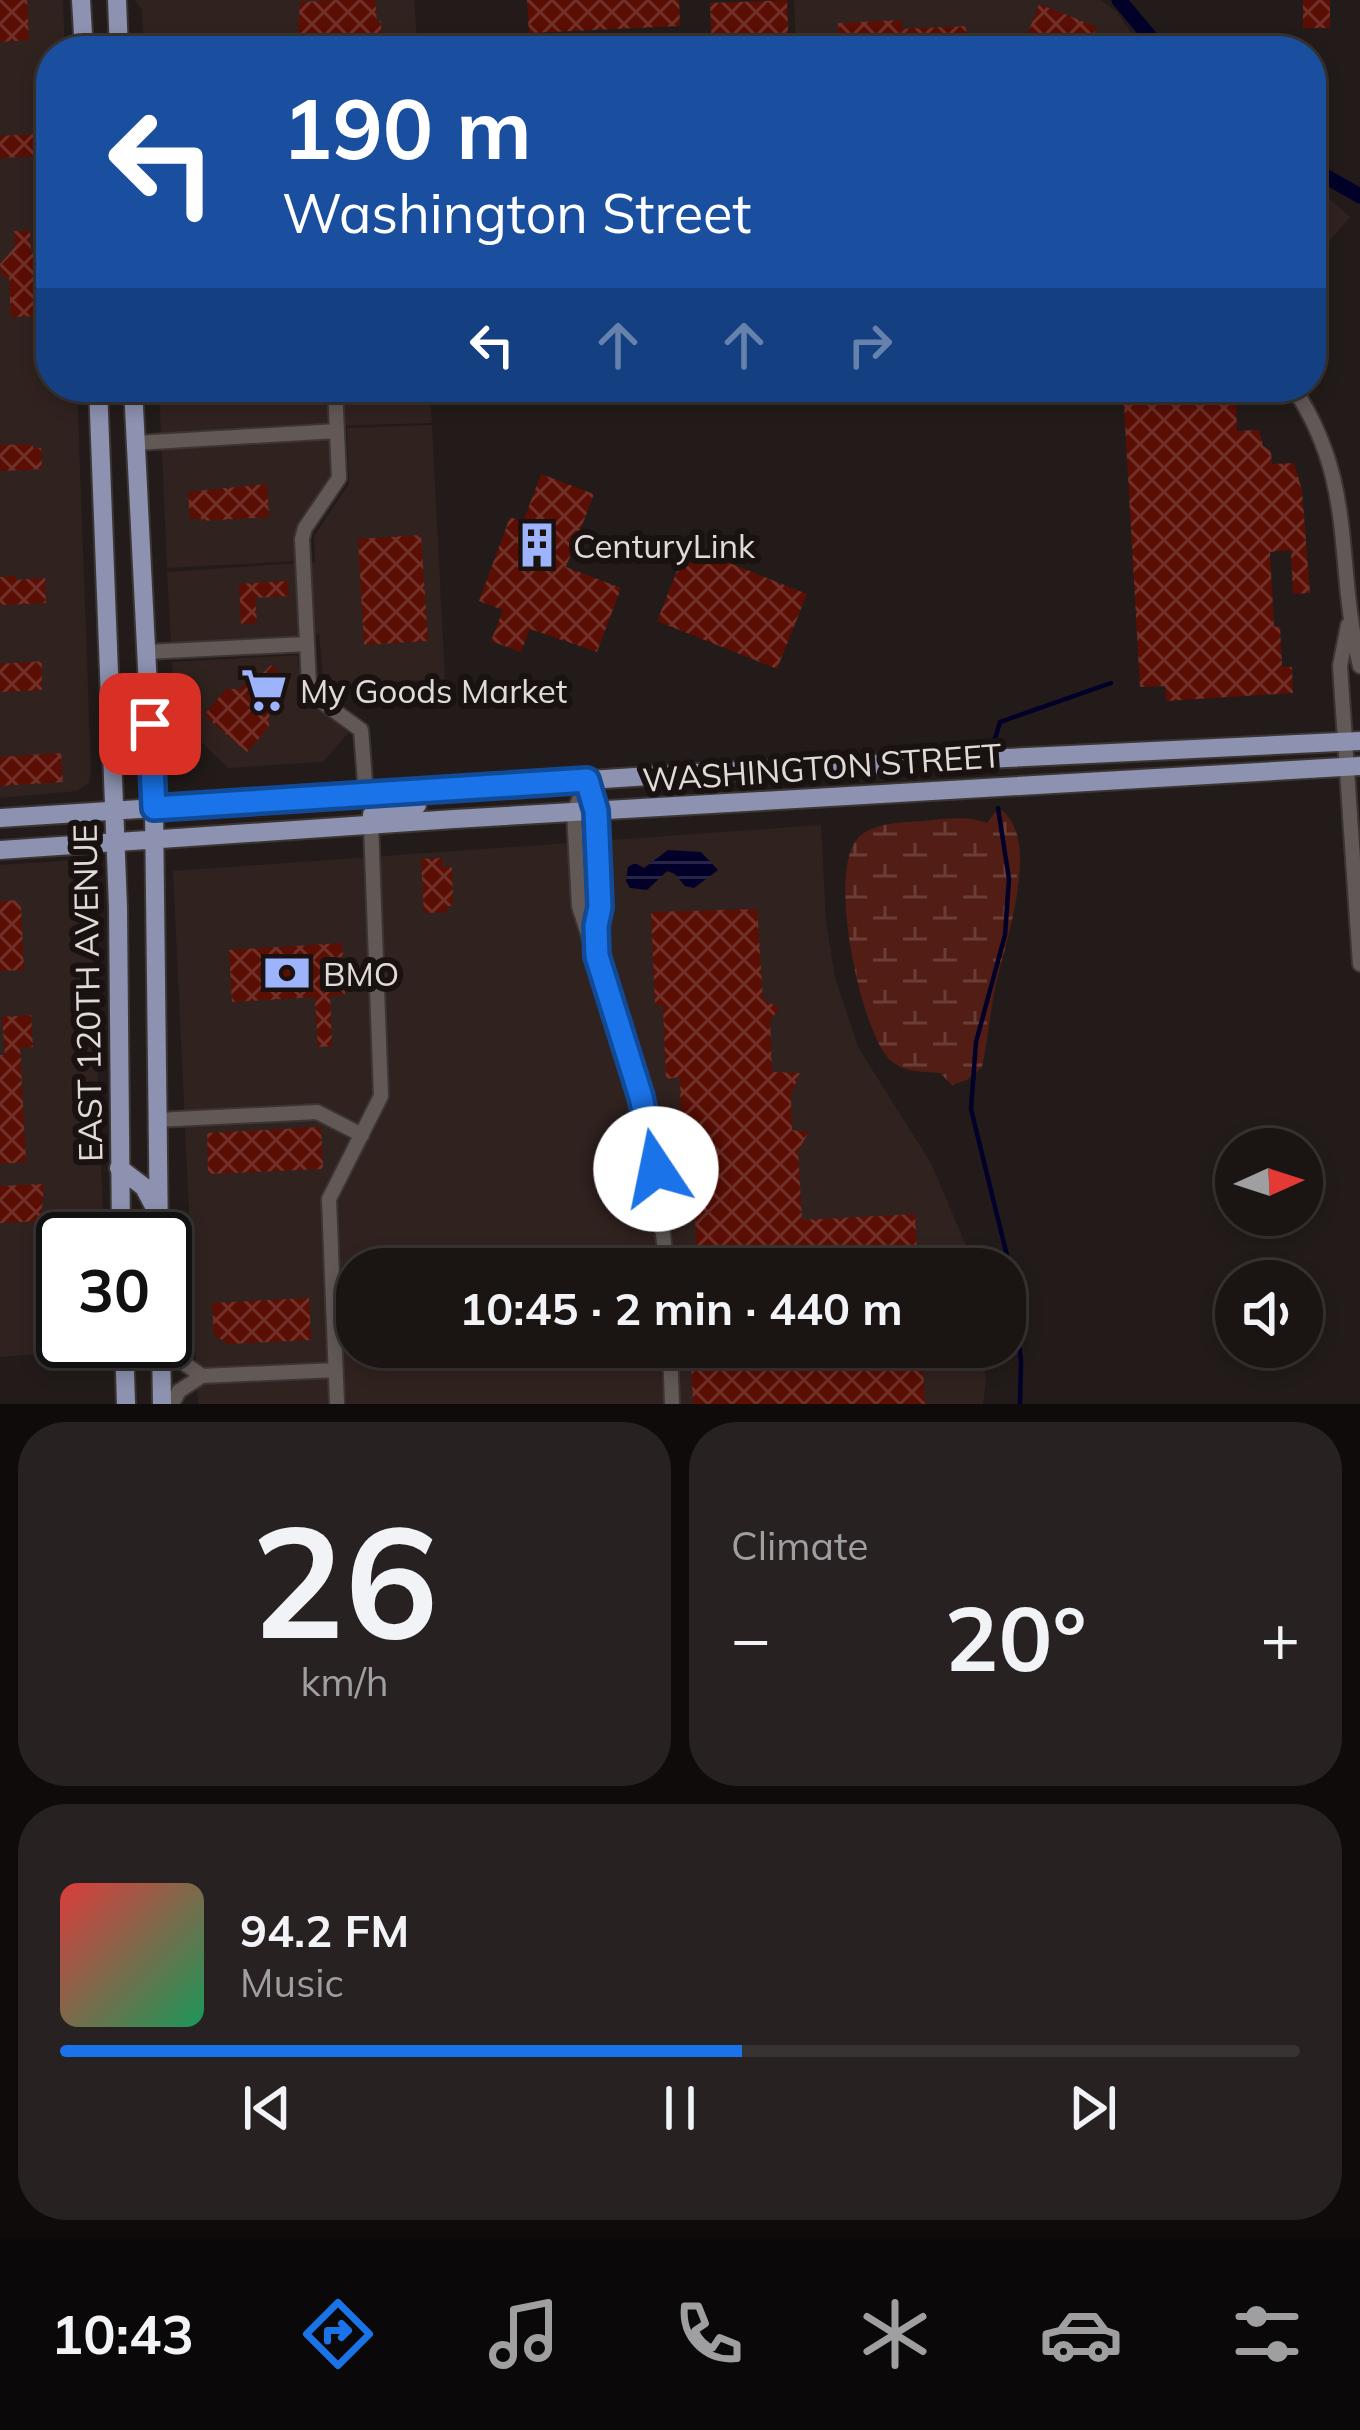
<!DOCTYPE html>
<html lang="en">
<head>
<meta charset="utf-8">
<style>
  body { margin:0; font-family:Mulish,sans-serif; background:#272121; color:#f1f3f6; height:100vh; display:flex; flex-direction:column; font-size:45px; white-space:nowrap }
  * { box-sizing:border-box; margin:0 }
  p { font-size:39px; color:#9f9ea0 }
  .icon { flex:none; width:66px; height:66px; fill:none; stroke:currentColor; stroke-width:2; stroke-linecap:round; stroke-linejoin:round }
  .map { position:relative; height:1404px; overflow:hidden }
  .drawer { display:flex; flex-direction:column; gap:18px; padding:18px; background:#0e0b0a; flex:1 }
  .drawer>* { flex:none }
  .top-card { position:absolute; left:36px; top:36px; width:1290px; height:366px; border-radius:48px; box-shadow:0 6px 18px #0003,0 0 0 3px #383333; background:#1a4fa0; color:#fff; overflow:hidden }
  .needle { width:78px; rotate:87deg }
  .buttons { position:absolute; left:1215px; top:1128px; display:grid; gap:24px }
  .buttons a { display:grid; place-items:center; width:108px; height:108px; border-radius:50%; background:#1a1413; box-shadow:0 6px 18px #0003,0 0 0 3px #383333; font-size:60px }
  .speed { position:absolute; left:36px; top:1212px; display:flex; gap:24px; font-size:60px; font-weight:700; text-align:center }
  .speed>* { display:grid; place-content:center; width:156px; height:156px; border-radius:50%; background:#1a1413; box-shadow:0 6px 18px #0003,0 0 0 3px #383333; line-height:1 }
  .speed .limit { border:6px solid #111; border-radius:18px; background:#fff; color:#111 }
  .pin { position:absolute; display:grid; place-items:center; width:102px; height:102px; color:#fff; margin:-51px; border-radius:24px; box-shadow:0 6px 18px #0006 }
  .me { position:absolute; width:132px; margin:-66px; rotate:349deg; stroke-linejoin:round; filter:drop-shadow(0 0 9px #0008) }
  .turn { display:flex; align-items:center; gap:42px; height:252px; padding:0 48px; font-size:54px }
  .turn .icon { width:156px; height:156px; stroke-width:2.5 }
  .turn b { display:block; font-size:84px; line-height:102px }
  .lanes { display:flex; align-items:center; height:114px; padding:0 48px; background:#0003; justify-content:center; gap:60px; direction:ltr }
  .lanes .off { opacity:.35 }
  .big { font-size:90px; font-weight:700; line-height:1.1 }
  .drawer .widget { flex:1; display:flex; flex-direction:column; justify-content:center; gap:18px; min-width:0; padding:0 42px; border-radius:48px; background:#272121 }
  .drawer .dial { align-items:center; gap:0 }
  .dial b { font-size:156px; line-height:1 }
  .song { display:flex; align-items:center; gap:36px }
  .cover { width:144px; height:144px; border-radius:18px; background:linear-gradient(135deg,hsl(0 70% 55%),hsl(150 70% 35%)) }
  .played { height:12px; border-radius:6px; background:linear-gradient(90deg,#1a73e8 55%,#383333 55%) }
  .keys { display:flex; justify-content:space-around; direction:ltr }
  .heat { display:flex; justify-content:space-between; align-items:center; font-size:66px; direction:ltr }
  .drawer .tiles { flex:1; display:grid; gap:18px; grid-template-columns:1fr 1fr }
  .widget:last-child { grid-column:span 2 }
  .trip { position:absolute; left:336px; top:1248px; width:690px; height:120px; border-radius:48px; background:#1a1413; box-shadow:0 6px 18px #0003,0 0 0 3px #383333; font-weight:700; line-height:120px; text-align:center }
  .tabs { display:flex; height:192px; justify-content:space-around; align-items:center; background:#0a0808; color:#9f9ea0 }
  .tabs .icon { width:84px; height:84px }
  .tabs .selected { color:#1a73e8 }
  .tabs b { font-size:54px; color:#f1f3f6 }
  .map>svg:first-child { display:block }
</style>
</head>
<body>
<div class="map">
<svg width="1360" height="1404" viewBox="0 0 1360 1404">
  <defs>
    <pattern id="wetland-marsh" width="20" height="14" patternUnits="userSpaceOnUse" patternTransform="scale(3)"><rect width="20" height="14" fill="#511d14"/><path d="M1 5h8M5 5V1M11 12h8M15 12V8" fill="none" stroke="#6a3d36"/></pattern>
    <pattern id="water-rules" width="6" height="5" patternUnits="userSpaceOnUse" patternTransform="scale(3)"><rect width="6" height="5" fill="#020028"/><path d="M0 2.5h6" fill="none" stroke="#272547"/></pattern>
    <pattern id="building-cross-hatch" width="8" height="8" patternUnits="userSpaceOnUse" patternTransform="scale(3)"><rect width="8" height="8" fill="#5a0e04"/><path d="M0 0l8 8M0 8l8-8" fill="none" stroke="#713028"/></pattern>
  </defs>
  <rect width="100%" height="100%" fill="#221b19"/>
  <!-- built -->
  <path fill="#30221f" d="M0 0H63L65 51H51V387H77L91 769 89 783 77 791 0 798Z
    M135 0H414L418 51H144L142 10Z
    M794 0H1101L1117 12 1144 51H796Z
    M1311 182 1350 217 1311 263Z
    M159 387H430L432 423 330 426 334 475 295 534V561L167 568Z
    M432 425 445 679 324 686 319 634 171 643 167 572 315 562 314 536 349 484 347 428Z
    M297 655 301 688 308 700 350 731 323 762 228 768 174 716 172 662Z
    M821 825 826 921 835 978 858 1047 931 1163 971 1257 973 1269H357V1347H982L986 1380 983 1404H198L173 871Z
    M89 859 104 1239H63V1341H108V1349L0 1357V865Z"/>
  <!-- wetland -->
  <path fill="url(#wetland-marsh)" d="M998 808C1044 834 1005 943 996 984 990 1011 988 1039 982 1067L967 1080 952 1085 940 1073C921 1071 902 1073 888 1058 860 1026 825 866 860 836 875 823 903 822 922 821 942 819 969 815 987 823Z"/>
  <!-- water -->
  <path fill="url(#water-rules)" d="M668 850 701 852 718 870 694 888 685 886 675 874 667 871 647 890 630 888 626 881 628 867 635 863 644 868Z"/>
  <g fill="none" stroke-linecap="round" stroke-linejoin="round">
    <!-- stream -->
    <path stroke="#020028" stroke-width="4.5" d="M994 742 1000 722 1111 683
      M998 808 1009 879 1005 935 976 1042 971 1109 1010 1268 1021 1361 1020 1404"/>
    <!-- canal -->
    <path stroke="#020028" stroke-width="15" d="M1119 0 1162 51
      M1311 168 1360 196"/>
  </g>
  <!-- building -->
  <path fill="url(#building-cross-hatch)" d="M0 0H27L29 40 0 42Z
    M336 0H375L377 22 381 21 382 51H297L300 2Z
    M527 0H679L680 26 529 33Z
    M787 0 789 51H712L710 3Z
    M1303 0H1330V28H1303Z
    M1039 4 1097 27 1087 51H1021Z
    M902 20V29L966 26 967 51H839L838 23Z
    M35 134 37 156 0 158V136Z
    M14 231H30L31 252 43 259 44 316 11 317 9 277 2 276 0 264 15 247Z
    M347 387H396L397 402 348 405Z
    M1123 387 1222 390 1223 397 1236 403 1237 431 1259 430 1263 446 1271 451 1272 464 1294 463 1302 490 1310 593 1293 594 1291 550 1270 552 1274 627 1280 626 1282 667H1292L1293 693 1166 701 1165 686 1140 687Z
    M33 444V448H41L42 469 0 471V445Z
    M541 474 594 494 566 567 621 588 597 652 530 629 521 652 491 641 503 610 479 601 510 517 523 522Z
    M267 484 269 517 201 521 202 518 190 519 188 492Z
    M421 535 428 641 364 645 358 539Z
    M687 546 807 594 777 669 657 621Z
    M16 576V580L45 578 46 603 0 605V577Z
    M288 581 289 596 255 598 257 623 241 624 239 584Z
    M42 661V690L0 692V664Z
    M271 665 288 680 278 691 284 697 269 713V727L247 752 204 715 226 689H240L256 670 261 675Z
    M61 753 63 782 0 786V757Z
    M442 858V867H452L453 906H447V912L424 913 421 859Z
    M15 900 21 907 24 970 0 971V902Z
    M757 909 763 1000 780 1008 770 1020 772 1072 800 1073 791 1094 792 1130 809 1132 798 1151 802 1220 915 1214 918 1269H697L692 1137 681 1136 680 1077 666 1079 663 1005H655L651 912Z
    M342 943 345 995 330 996 332 1046 318 1047 315 997 232 1002 229 950Z
    M31 1015 33 1047 20 1048 26 1162 0 1164V1055H5L2 1017Z
    M321 1127 323 1169 208 1174 207 1133Z
    M44 1184 41 1221 0 1223V1186Z
    M309 1298 311 1340 229 1344 214 1335 212 1303Z
    M694 1347H922L925 1404H693L691 1362Z"/>
  <g fill="none" stroke-linecap="round" stroke-linejoin="round">
    <!-- minor casing -->
    <g stroke="#3b3534" stroke-width="18">
      <path id="minor" d="M335 387 339 478 305 528 302 539 309 684 314 696 361 730 366 795
        M1293 387C1358 485 1334 561 1360 666
        M136 443 337 431
        M1348 625 1340 666 1360 964
        M146 652 307 644
        M587 780 574 812 579 906 641 1097 656 1173 667 1269
        M588 783 596 811 600 907 596 945
        M157 1120 317 1112 362 1135
        M164 1341 178 1359 202 1376
        M670 1347 672 1404
        M172 1404 179 1391 202 1376 336 1370
        M337 1404 329 1199 381 1096 371 825"/>
    </g>
    <!-- major casing -->
    <g stroke="#3b3534" stroke-width="22">
      <path id="major" d="M81 0 84 51
        M117 0 119 51
        M98 387 118 908 121 1239
        M133 387 154 808 159 1239
        M0 818 696 773 1360 741
        M371 825 372 815 380 809 417 805
        M0 850 454 819 1360 766
        M119 1168 144 1187 156 1210
        M124 1341 126 1404
        M161 1341 162 1404"/>
    </g>
    <!-- minor -->
    <use href="#minor" stroke="#625957" stroke-width="14"/>
    <!-- major -->
    <use href="#major" stroke="#8c92af" stroke-width="18"/>
  </g>
  <g fill="none" stroke-linecap="round" stroke-linejoin="round">
    <!-- route casing -->
    <g stroke="#114b97" stroke-width="30">
      <path id="route" d="M150 724 154 808 587 780 596 811 600 907 596 926 597 956 641 1097 656 1169"/>
    </g>
    <!-- route -->
    <use href="#route" stroke="#1a73e8" stroke-width="21"/>
  </g>
  <!-- icons -->
  <defs>
    <g id="building-bare" transform="scale(3.6)"><path d="M-4-6H4V6H1V3H-1V6H-4ZM-2.5-4.3h1.7v1.8h-1.7ZM.8-4.3h1.7v1.8H.8ZM-2.5-1h1.7V.8h-1.7ZM.8-1h1.7V.8H.8Z" fill="#9db4fd" stroke="#191210" stroke-width="2.5" paint-order="stroke"/></g>
    <g id="supermarket-bare" transform="scale(3.6)"><path d="M-6-5.5h2.5l.6 2H6L4.5 2H-2.5L-4.4-4H-6ZM-1.5 3.2a1.3 1.3 0 1 0 .1 0ZM3 3.2a1.3 1.3 0 1 0 .1 0Z" fill="#9db4fd" stroke="#191210" stroke-width="2.5" paint-order="stroke"/></g>
    <g id="bank-bare" transform="scale(3.6)"><path d="M-6-4H6V4H-6ZM0-2.3a2.3 2.3 0 1 0 0 4.6a2.3 2.3 0 1 0 0-4.6Z" fill="#9db4fd" stroke="#191210" stroke-width="2.5" paint-order="stroke"/></g>
  </defs>
  <g fill-rule="evenodd">
    <use href="#building-bare" x="537" y="545"/>
    <use href="#supermarket-bare" x="264" y="690"/>
    <use href="#bank-bare" x="287" y="973"/>
  </g>
  <g text-anchor="middle" dominant-baseline="central" stroke-width="12" stroke-linejoin="round" paint-order="stroke">
    <!-- poi labels -->
    <g font-size="33" fill="#e0dbd9" stroke="#191210" text-anchor="start">
      <text x="573" y="545">CenturyLink</text>
      <text x="300" y="690">My Goods Market</text>
      <text x="323" y="973">BMO</text>
    </g>
    <!-- street labels -->
    <g font-size="33" fill="#e0dbd9" stroke="#191210">
      <text transform="translate(822 767) rotate(-4)">WASHINGTON STREET</text>
      <text transform="translate(87 993) rotate(-91)">EAST 120TH AVENUE</text>
    </g>
  </g>
</svg>
<div class="buttons">
<a><svg class="needle" viewBox="-14 -14 28 28"><path d="M0-13l5 13h-10z" fill="#e53935"/><path d="M0 13l5-13h-10z" fill="#9f9ea0"/></svg></a>
<a><svg class="icon" aria-label="sound" viewBox="0 0 24 24"><path d="M4 9h4l5-4v14l-5-4H4zM17 9q2 3 0 6"/></svg></a>
</div>
<div class="speed"><div class="limit">30</div></div>
<div class="pin" style="left:150px;top:724px;background:#d93025"><svg class="icon" aria-label="arrive" viewBox="0 0 24 24"><path d="M6 21V4h12l-3 4 3 4H6"/></svg></div>
<svg class="me" style="left:656px;top:1169px" viewBox="-20 -20 40 40"><circle r="19" fill="#fff"/><path d="M0-13L10 11 0 6-10 11z" fill="#1a73e8"/></svg>
<div class="trip">10:45 · 2 min · 440 m</div>
<div class="top-card">
<div class="turn"><svg class="icon" aria-label="left" viewBox="0 0 24 24"><path d="M17 20v-9H6M10 6l-5 5 5 5"/></svg><div><b>190 m</b>Washington Street</div></div>
<div class="lanes"><svg class="icon" aria-label="left" viewBox="0 0 24 24"><path d="M17 20v-9H6M10 6l-5 5 5 5"/></svg><svg class="icon off" aria-label="ahead" viewBox="0 0 24 24"><path d="M12 20V5M6 11l6-6 6 6"/></svg><svg class="icon off" aria-label="ahead" viewBox="0 0 24 24"><path d="M12 20V5M6 11l6-6 6 6"/></svg><svg class="icon off" aria-label="right" viewBox="0 0 24 24"><path d="M7 20v-9h11M14 6l5 5-5 5"/></svg></div>
</div>
</div>
<section class="drawer">
<div class="tiles">
<div class="widget dial"><b>26</b><p>km/h</p></div>
<div class="widget"><p>Climate</p>
<div class="heat"><a>−</a><b class="big">20°</b><a>+</a></div>
</div>
<div class="widget">
<div class="song"><i class="cover"></i><div><b>94.2 FM</b><p>Music</p></div></div>
<div class="played"></div>
<div class="keys"><svg class="icon" aria-label="previous" viewBox="0 0 24 24"><path d="M18 5L8 12l10 7zM5 5v14"/></svg><svg class="icon" aria-label="pause" viewBox="0 0 24 24"><path d="M8 5v14M16 5v14"/></svg><svg class="icon" aria-label="next" viewBox="0 0 24 24"><path d="M6 5l10 7-10 7zM19 5v14"/></svg></div>
</div>
</div>
</section>
<nav class="tabs">
<b>10:43</b>
<svg class="icon selected" aria-label="directions" viewBox="0 0 24 24"><path d="M12 3l9 9-9 9-9-9zM9 14v-3h6M13 9l2 2-2 2"/></svg>
<svg class="icon" aria-label="music" viewBox="0 0 24 24"><path d="M9 18V5l10-2v13"/><circle cx="6" cy="18" r="3"/><circle cx="16" cy="16" r="3"/></svg>
<svg class="icon" aria-label="phone" viewBox="0 0 24 24"><path d="M5 4h4l2 5-3 2q2 4 5 5l2-3 5 2v4C11 20 4 13 5 4z"/></svg>
<svg class="icon" aria-label="climate" viewBox="0 0 24 24"><path d="M12 3v18M4 7l16 10M4 17L20 7"/></svg>
<svg class="icon" aria-label="car" viewBox="0 0 24 24"><path d="M5 17H2v-5l4-1 3-4h7l3 4 3 1v5h-3M9 17h6M6 11h13"/><circle cx="7" cy="17" r="2"/><circle cx="17" cy="17" r="2"/></svg>
<svg class="icon" aria-label="filters" viewBox="0 0 24 24"><path d="M4 7h16M4 17h16"/><circle cx="9" cy="7" r="2"/><circle cx="15" cy="17" r="2"/></svg>
</nav>
</body>
</html>
